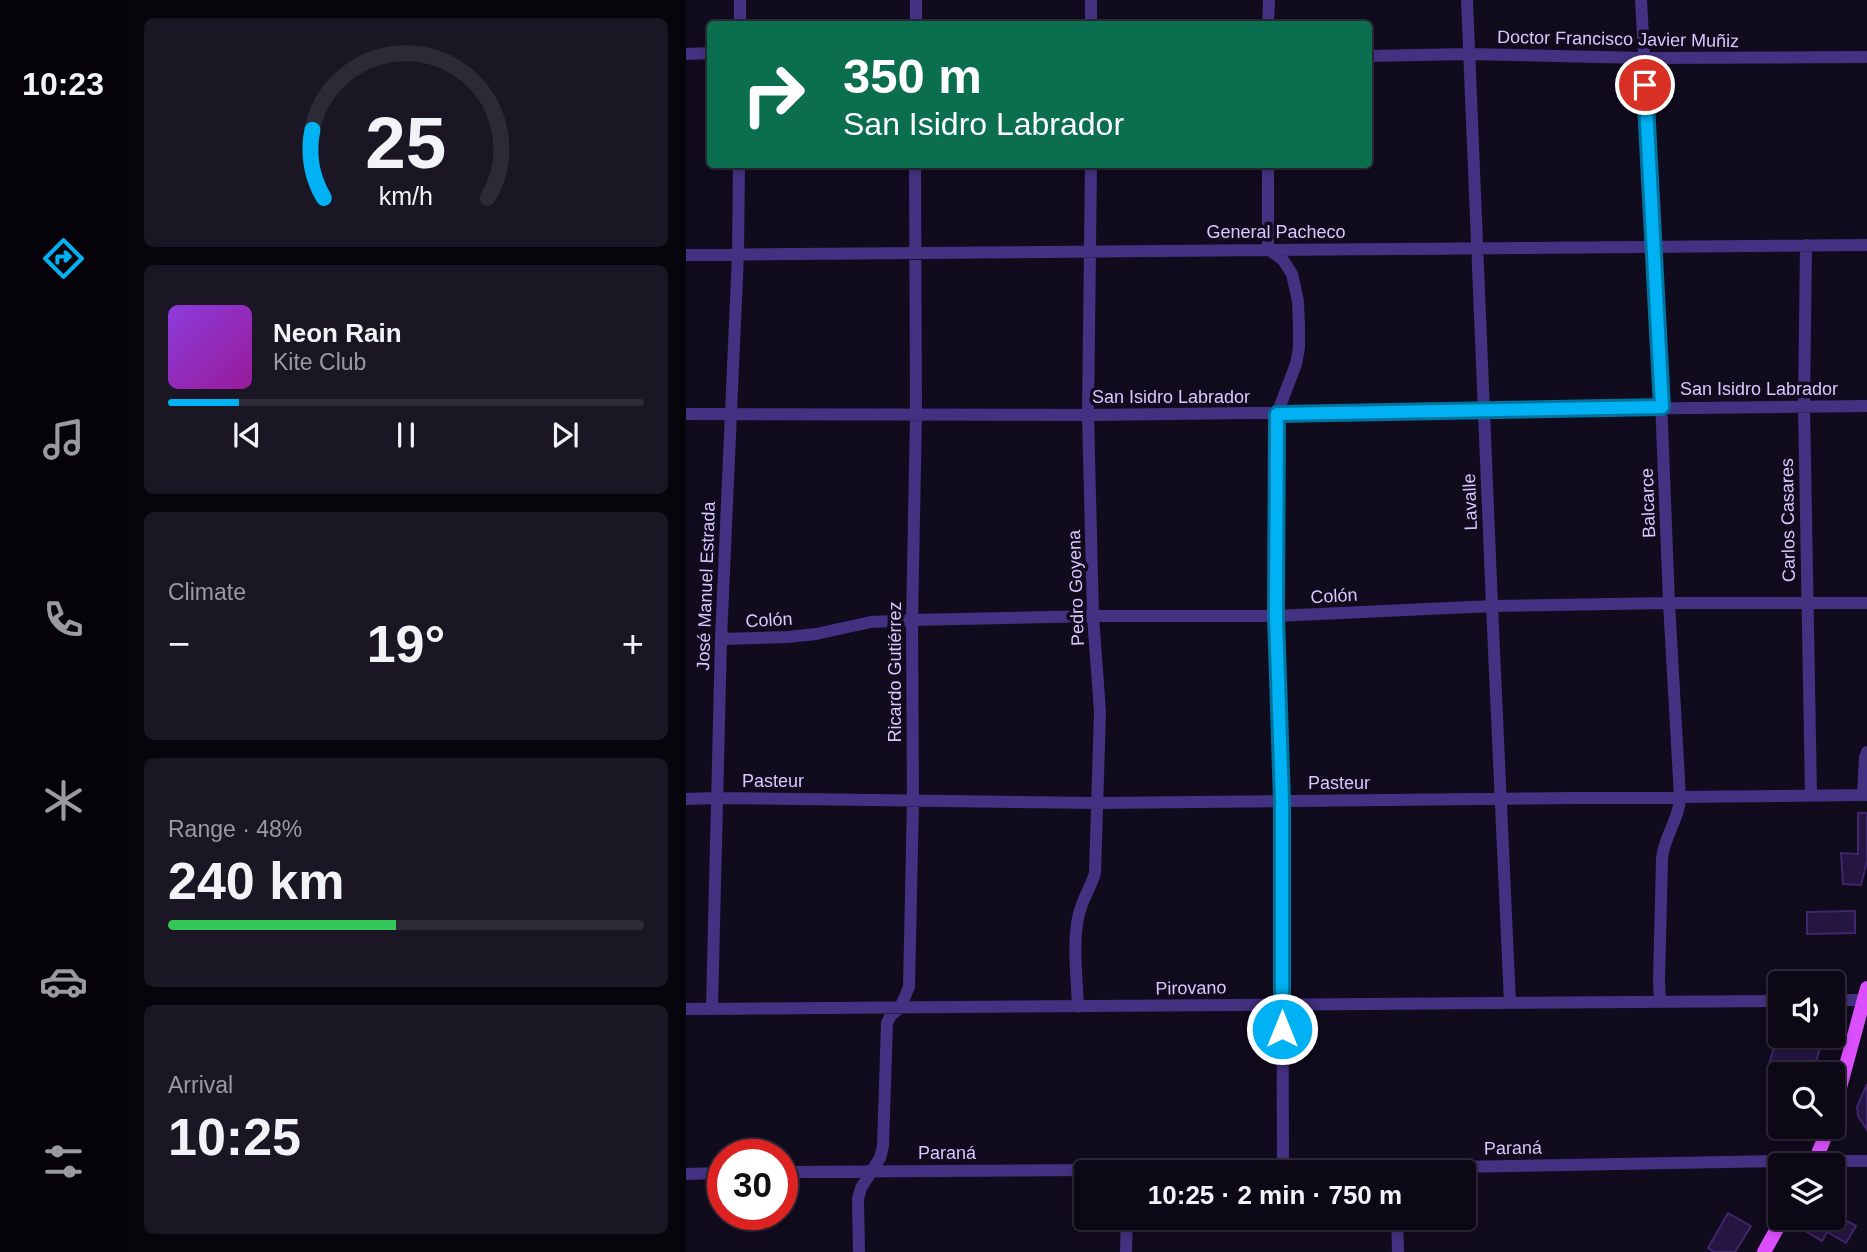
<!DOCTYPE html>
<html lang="en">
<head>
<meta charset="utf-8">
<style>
  body { margin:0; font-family:Helvetica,sans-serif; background:#1b1623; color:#f1f3f6; height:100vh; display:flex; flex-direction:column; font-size:26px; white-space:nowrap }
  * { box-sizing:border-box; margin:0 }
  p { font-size:23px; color:#9a9aa1 }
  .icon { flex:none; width:38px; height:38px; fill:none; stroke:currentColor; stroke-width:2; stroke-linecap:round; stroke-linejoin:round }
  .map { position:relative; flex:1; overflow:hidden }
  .sheet { display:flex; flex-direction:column; gap:18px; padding:18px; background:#07040c; width:560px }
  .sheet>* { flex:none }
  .top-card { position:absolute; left:21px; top:21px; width:665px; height:147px; border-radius:7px; box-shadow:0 4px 10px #0003,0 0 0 2px #2d2935; background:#0b6e4f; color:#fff; overflow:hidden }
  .controls { position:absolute; left:1082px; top:971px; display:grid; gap:14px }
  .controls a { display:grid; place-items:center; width:77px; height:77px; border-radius:7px; background:#0d0816; box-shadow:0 4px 10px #0003,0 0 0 2px #2d2935; font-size:35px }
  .speed { position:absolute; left:21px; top:1139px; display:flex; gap:14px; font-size:35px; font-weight:700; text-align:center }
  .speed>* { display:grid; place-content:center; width:91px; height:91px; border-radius:50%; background:#0d0816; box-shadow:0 4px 10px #0003,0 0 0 2px #2d2935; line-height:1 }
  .speed .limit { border:10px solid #d22; background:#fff; color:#111 }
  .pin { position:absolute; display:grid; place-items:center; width:60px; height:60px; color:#fff; margin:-30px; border:4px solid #fff; border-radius:50%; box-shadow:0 2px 7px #0007 }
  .me { position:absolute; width:77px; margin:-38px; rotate:0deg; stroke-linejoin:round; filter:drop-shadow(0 0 5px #0008) }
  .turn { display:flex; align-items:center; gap:24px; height:147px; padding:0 21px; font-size:32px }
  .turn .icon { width:91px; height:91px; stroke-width:2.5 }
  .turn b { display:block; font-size:49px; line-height:60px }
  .big { font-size:52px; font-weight:800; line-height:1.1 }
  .sheet .widget { flex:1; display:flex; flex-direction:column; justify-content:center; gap:10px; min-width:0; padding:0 24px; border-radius:10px; background:#1b1623 }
  .sheet .dial { align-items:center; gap:0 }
  .dial svg { height:182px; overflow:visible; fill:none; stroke:#2d2935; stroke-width:7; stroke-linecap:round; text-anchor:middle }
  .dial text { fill:#f1f3f6; stroke:none }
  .song { display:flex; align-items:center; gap:21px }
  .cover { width:84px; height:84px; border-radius:10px; background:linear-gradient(135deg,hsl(270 70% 55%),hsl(300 70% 35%)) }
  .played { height:7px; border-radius:4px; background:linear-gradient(90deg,#00b1f3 15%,#2d2935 15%) }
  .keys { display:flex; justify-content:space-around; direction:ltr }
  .heat { display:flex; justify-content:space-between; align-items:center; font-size:38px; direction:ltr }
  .charge { height:10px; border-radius:5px; background:linear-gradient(90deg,#34c759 48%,#2d2935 0) }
  .trip { position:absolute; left:388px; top:1160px; width:402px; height:70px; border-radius:7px; background:#0d0816; box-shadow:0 4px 10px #0003,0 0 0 2px #2d2935; font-weight:800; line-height:70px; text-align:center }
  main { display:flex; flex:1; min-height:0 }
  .tab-bar { display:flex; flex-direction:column; width:126px; justify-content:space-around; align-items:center; background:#050309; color:#9a9aa1 }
  .tab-bar .icon { width:49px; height:49px }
  .tab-bar .current { color:#00b1f3 }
  .tab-bar b { font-size:32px; color:#f1f3f6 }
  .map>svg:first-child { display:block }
</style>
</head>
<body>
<main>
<nav class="tab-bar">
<b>10:23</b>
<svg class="icon current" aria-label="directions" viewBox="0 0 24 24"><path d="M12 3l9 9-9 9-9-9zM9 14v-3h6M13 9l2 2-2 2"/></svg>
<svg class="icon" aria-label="music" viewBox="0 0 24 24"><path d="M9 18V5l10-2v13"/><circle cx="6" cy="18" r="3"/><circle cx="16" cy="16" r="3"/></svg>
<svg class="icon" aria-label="phone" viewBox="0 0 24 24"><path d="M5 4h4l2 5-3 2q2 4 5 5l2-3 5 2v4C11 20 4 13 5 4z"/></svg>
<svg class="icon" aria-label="climate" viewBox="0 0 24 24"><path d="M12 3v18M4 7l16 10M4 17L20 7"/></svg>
<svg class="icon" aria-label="car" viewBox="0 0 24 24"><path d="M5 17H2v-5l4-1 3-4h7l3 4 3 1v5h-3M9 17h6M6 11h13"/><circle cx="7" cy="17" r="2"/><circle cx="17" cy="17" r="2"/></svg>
<svg class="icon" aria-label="filters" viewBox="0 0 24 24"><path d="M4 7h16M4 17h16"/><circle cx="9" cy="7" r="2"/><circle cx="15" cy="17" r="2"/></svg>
</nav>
<section class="sheet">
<div class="widget dial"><svg viewBox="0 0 100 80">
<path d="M14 69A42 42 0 1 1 86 69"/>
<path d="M14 69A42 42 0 0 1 9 39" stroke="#00b1f3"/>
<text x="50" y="56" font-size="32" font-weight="700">25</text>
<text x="50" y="72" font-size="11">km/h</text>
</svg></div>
<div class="widget">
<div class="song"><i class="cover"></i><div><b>Neon Rain</b><p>Kite Club</p></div></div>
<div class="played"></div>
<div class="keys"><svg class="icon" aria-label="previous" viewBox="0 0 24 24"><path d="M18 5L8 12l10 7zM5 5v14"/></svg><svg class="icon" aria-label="pause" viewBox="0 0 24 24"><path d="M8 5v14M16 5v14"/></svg><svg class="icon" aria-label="next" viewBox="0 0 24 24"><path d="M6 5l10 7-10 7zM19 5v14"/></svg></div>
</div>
<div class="widget"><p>Climate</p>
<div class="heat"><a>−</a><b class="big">19°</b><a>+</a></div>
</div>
<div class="widget"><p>Range · 48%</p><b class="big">240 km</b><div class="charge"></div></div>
<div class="widget"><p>Arrival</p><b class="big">10:25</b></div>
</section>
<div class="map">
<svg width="1181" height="1252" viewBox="0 0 1181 1252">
  <rect width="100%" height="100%" fill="#110b1e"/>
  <!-- building -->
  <path fill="#251541" stroke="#40266e" stroke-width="2" d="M1172 813H1181V861L1175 885 1157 884 1155 853 1172 854Z
    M1169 911V933L1121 934V912Z
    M1091 1036H1137L1127 1074H1094V1076L1081 1072Z
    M1181 1084V1130L1172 1116 1171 1107Z
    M1042 1213 1065 1226 1049 1252H1028L1022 1248Z
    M1146 1213 1170 1226 1160 1243 1141 1232 1136 1241 1121 1232 1129 1218H1146Z"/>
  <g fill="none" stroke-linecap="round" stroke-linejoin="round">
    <!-- minor -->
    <path stroke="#433281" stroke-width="12" d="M781 0 806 606 824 1003
      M955 0 969 246 983 603 994 797C994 818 978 836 976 858L973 981 974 1001
      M54 24V0
      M230 24V0
      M405 24V0
      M582 24 583 0
      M0 54 24 53
      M682 56 783 54 957 58 1181 57
      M582 164V249L597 260 606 274 612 301 613 327V348L610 364 591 414 590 616 596 801 597 1169
      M1120 245 1118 406 1125 794
      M0 255 1181 245
      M0 414 402 415 1181 406
      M35 639 102 637 130 634 185 622 226 620 407 616H590L806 606 983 603H1181
      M1177 795 1179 757 1181 752
      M0 799 32 798 412 803 1181 795
      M1146 1000H1177
      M392 1007C391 978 386 941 393 914 396 900 405 887 409 873L414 712 407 616 402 415 405 164
      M26 1008 35 639 52 254 53 164
      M0 1009 1094 1001
      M96 1172 710 1168 1094 1161H1181
      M0 1174 37 1173
      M711 1218 712 1252
      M173 1252 172 1199 175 1188 194 1158 197 1146 201 1023 205 1015 214 1008 223 987 227 800 226 620 230 415 229 164
      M440 1252 441 1218"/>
    <!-- major -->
    <path stroke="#db4fff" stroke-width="14" d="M1146 1117 1181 988
      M1127 1166 1143 1127
      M1078 1252 1097 1218"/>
  </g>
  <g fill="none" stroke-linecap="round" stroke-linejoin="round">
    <!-- route casing -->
    <g stroke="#00739e" stroke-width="18">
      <path id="route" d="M596 1029V802L590 616 591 414 976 407 959 85"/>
    </g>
    <!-- route -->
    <use href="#route" stroke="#00b1f3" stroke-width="12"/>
  </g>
  <g text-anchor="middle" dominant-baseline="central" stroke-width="7" stroke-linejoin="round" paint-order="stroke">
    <!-- street labels -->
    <g font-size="18" fill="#d8c8ff" stroke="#110b1e">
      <text transform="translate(932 39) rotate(1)">Doctor Francisco Javier Muñiz</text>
      <text x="590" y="232">General Pacheco</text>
      <text x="1073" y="389">San Isidro Labrador</text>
      <text x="485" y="397">San Isidro Labrador</text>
      <text transform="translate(784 502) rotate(-92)">Lavalle</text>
      <text transform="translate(962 503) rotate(-92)">Balcarce</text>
      <text transform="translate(1102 520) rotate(-91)">Carlos Casares</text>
      <text transform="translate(20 586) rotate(-88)">José Manuel Estrada</text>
      <text transform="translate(390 588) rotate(-92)">Pedro Goyena</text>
      <text transform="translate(648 596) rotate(-3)">Colón</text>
      <text transform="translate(83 620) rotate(-3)">Colón</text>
      <text transform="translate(209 672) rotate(-90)">Ricardo Gutiérrez</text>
      <text x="87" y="781">Pasteur</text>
      <text x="653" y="783">Pasteur</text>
      <text transform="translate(505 988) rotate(-1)">Pirovano</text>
      <text transform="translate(827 1148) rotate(-1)">Paraná</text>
      <text x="261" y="1153">Paraná</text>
    </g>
  </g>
</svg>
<div class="controls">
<a><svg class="icon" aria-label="sound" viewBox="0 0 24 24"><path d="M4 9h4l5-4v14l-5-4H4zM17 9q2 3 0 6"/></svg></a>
<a><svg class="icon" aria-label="search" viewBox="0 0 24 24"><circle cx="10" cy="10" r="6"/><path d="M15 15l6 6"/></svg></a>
<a><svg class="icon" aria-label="layers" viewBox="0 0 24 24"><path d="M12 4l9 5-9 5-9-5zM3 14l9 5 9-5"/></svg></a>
</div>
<div class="speed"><div class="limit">30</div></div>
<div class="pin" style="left:959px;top:85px;background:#d93025"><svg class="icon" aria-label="arrive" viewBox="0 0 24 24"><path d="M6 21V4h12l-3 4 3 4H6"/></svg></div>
<svg class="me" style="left:596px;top:1029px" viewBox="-20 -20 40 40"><circle r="17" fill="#00b1f3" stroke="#fff" stroke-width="3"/><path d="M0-11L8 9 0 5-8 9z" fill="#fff"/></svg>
<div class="trip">10:25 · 2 min · 750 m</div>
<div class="top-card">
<div class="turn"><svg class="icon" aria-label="right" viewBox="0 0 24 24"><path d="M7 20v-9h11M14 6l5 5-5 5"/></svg><div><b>350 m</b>San Isidro Labrador</div></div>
</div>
</div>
</main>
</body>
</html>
